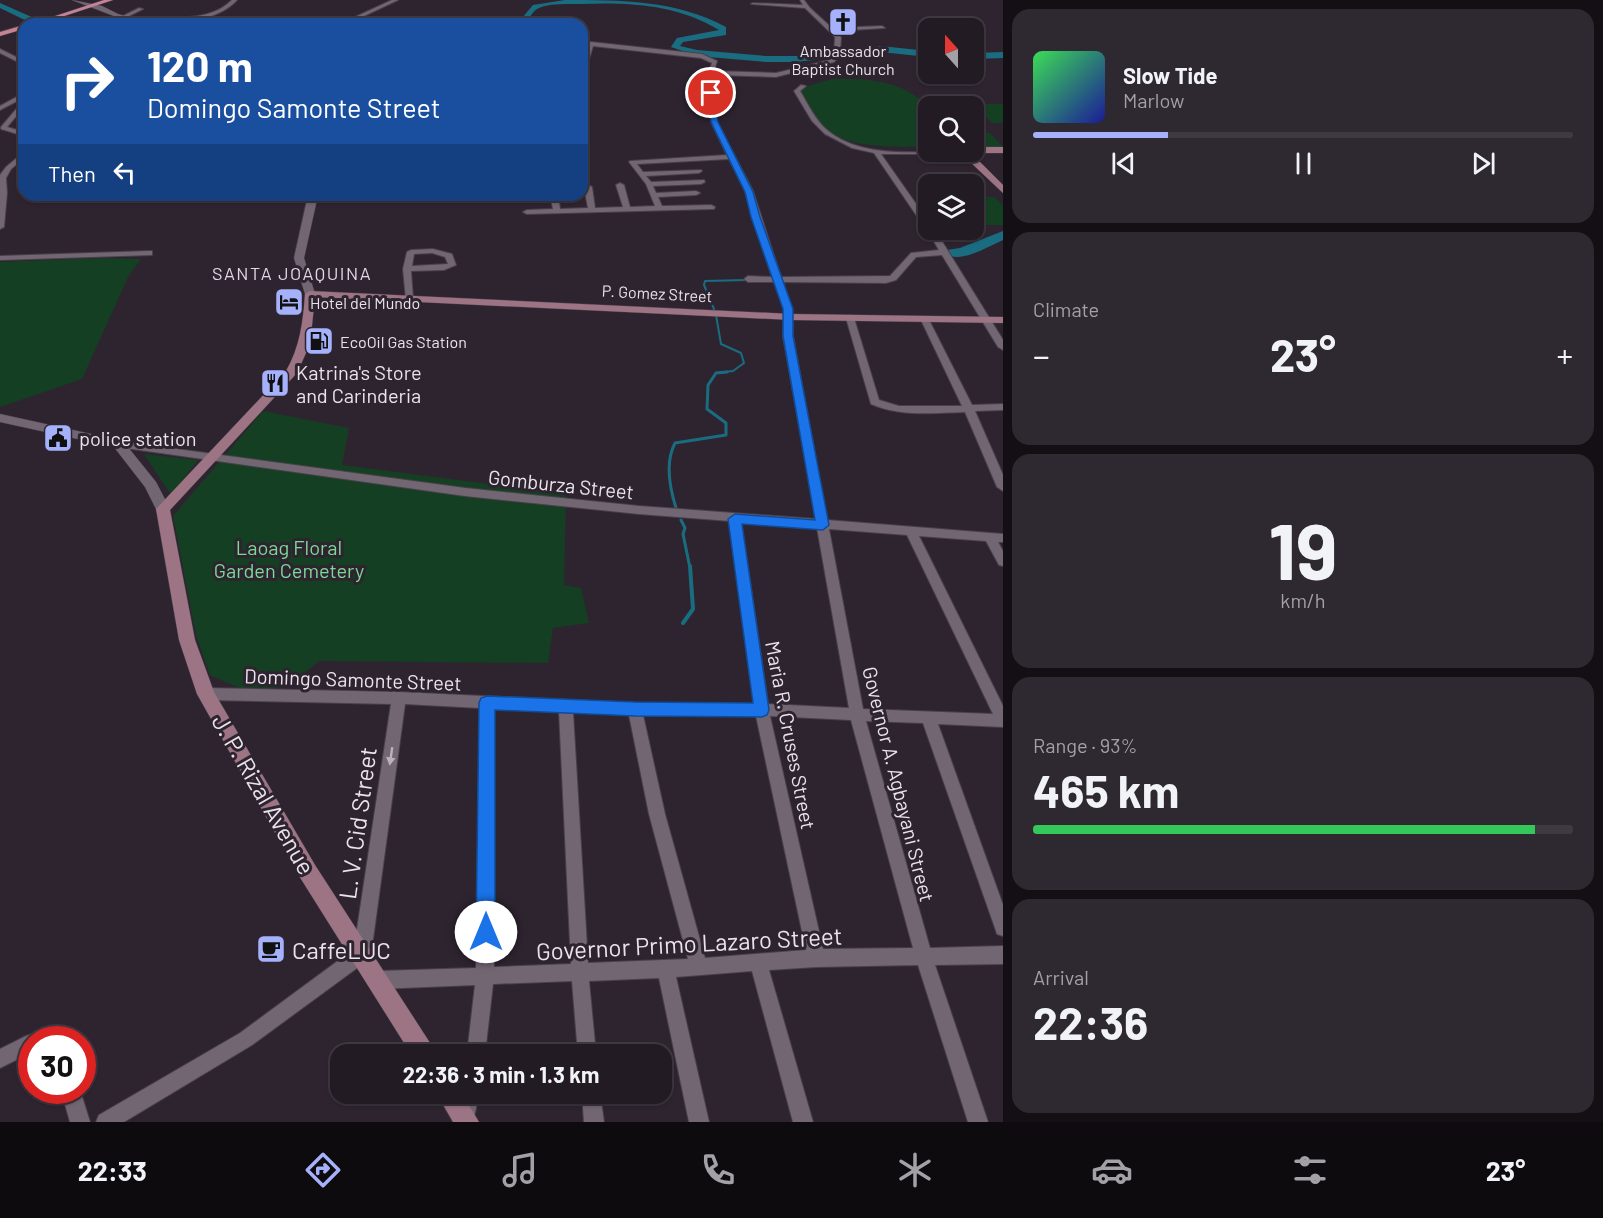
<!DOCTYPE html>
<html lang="en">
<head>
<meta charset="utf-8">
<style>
  body { margin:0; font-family:Barlow,sans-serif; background:#2e2831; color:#f1f3f6; height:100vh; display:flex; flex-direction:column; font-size:22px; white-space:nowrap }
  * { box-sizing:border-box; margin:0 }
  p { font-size:20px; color:#a2a1a6 }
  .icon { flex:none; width:33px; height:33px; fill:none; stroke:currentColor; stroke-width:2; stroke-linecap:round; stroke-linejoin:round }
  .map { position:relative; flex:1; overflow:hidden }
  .sheet { display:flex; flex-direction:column; gap:9px; padding:9px; background:#130f14; width:600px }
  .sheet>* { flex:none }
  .banner { position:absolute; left:18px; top:18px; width:570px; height:183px; border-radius:18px; box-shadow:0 2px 4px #0004,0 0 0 2px #3f3941; background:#1a4fa0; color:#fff; overflow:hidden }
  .needle { width:39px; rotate:339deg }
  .tools { position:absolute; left:918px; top:18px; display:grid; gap:12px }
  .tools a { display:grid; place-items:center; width:66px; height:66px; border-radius:12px; background:#221b24; box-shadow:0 2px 4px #0004,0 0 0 2px #3f3941; font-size:30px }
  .speed { position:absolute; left:18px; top:1026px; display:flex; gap:12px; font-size:30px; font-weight:700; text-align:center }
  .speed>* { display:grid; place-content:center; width:78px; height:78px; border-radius:50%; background:#221b24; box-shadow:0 2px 4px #0004,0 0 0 2px #3f3941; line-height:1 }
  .speed .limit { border:9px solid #d22; background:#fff; color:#111 }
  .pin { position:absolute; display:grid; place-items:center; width:51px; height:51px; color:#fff; margin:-26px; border:3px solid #fff; border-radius:50%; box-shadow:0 2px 6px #0007 }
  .me { position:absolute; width:66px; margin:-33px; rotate:0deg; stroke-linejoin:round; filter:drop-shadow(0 0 4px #0008) }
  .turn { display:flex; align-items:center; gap:21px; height:126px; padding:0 30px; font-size:27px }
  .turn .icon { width:78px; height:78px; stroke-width:2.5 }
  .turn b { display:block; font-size:42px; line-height:51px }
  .then { display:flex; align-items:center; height:57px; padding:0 30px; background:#0003; gap:12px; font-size:22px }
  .big { font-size:45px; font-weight:700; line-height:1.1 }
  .sheet .tile { flex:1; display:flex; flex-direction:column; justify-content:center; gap:9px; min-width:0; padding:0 21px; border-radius:18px; background:#2e2831 }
  .sheet .dial { align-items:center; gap:0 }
  .dial b { font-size:78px; line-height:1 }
  .song { display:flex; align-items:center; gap:18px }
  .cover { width:72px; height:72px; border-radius:9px; background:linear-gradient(135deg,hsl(130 70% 55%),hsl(240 70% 35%)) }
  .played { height:6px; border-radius:3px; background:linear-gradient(90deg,#a6b1fc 25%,#3f3941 25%) }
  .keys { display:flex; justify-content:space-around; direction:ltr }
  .heat { display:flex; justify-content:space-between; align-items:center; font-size:33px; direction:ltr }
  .charge { height:9px; border-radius:4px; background:linear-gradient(90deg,#34c759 93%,#3f3941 0) }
  .trip { position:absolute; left:330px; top:1044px; width:342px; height:60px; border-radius:18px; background:#221b24; box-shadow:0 2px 4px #0004,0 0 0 2px #3f3941; font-weight:700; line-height:60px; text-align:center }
  .dock { display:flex; height:96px; justify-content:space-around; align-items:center; background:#0e0b0e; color:#a2a1a6 }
  .dock .icon { width:42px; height:42px }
  .dock .current { color:#a6b1fc }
  .dock b { font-size:27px; color:#f1f3f6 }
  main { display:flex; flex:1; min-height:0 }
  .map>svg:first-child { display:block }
</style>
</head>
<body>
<main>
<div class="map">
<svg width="1003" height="1122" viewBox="0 0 1003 1122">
  <rect width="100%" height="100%" fill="#2e2430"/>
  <!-- green -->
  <path fill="#143f23" d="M831 79C865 78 904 80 928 107V146C903 148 848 148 827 131 816 122 805 105 799 92L802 88Z
    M973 104H1003V123H992Z
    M974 133H990L1003 147 974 146Z
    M974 197H995L1003 206V225H974Z
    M100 258 141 259 129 275 82 379 0 407V262Z
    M263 411 349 428 342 465 566 494 564 585 581 588 589 623 553 628 548 663 319 661 288 687 246 691 210 675 196 635 173 516Z
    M144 454 198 460 171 495Z"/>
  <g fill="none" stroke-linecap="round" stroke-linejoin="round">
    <!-- stream-far2 -->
    <path stroke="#1a6d81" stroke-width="2" d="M714 309 704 285 705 281 747 280
      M716 373 733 371 744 363 741 353 721 344 716 315"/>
    <!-- stream-far1 -->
    <path stroke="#1a6d81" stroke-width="3" d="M676 508C670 489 665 462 675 443L726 435V423L707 409 708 385 716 373 727 372
      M681 520 685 528 683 534 690 568"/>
    <!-- stream -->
    <path stroke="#1a6d81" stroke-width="4" d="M683 623 693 609 690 566"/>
    <!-- river -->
    <path fill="#1a6d81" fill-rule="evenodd" d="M565 0C621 0 676 0 726 27V35L683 42 680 46 697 50 766 56H796L881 46 928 51V57L881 52 796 62H766L697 56 671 47 677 38 719 30C677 4 627 2 579 4 566 4 548 3 537 9 532 12 529 19 526 24H517L533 5Z
      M0 3 43 22 44 24H33L0 8Z
      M1003 52V58L974 59V53Z
      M1003 231V240C989 246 959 265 945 253L947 250 960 248Z"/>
    <!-- minor casing -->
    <g stroke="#49404b" stroke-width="2">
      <path id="minor" d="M232 0H237C217 22 176 24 147 24 174 13 208 24 232 0Z
        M392 0H398L347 24H340Z
        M800 0H804L810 8 832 28 882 26 885 28 835 31 841 37 840 55 834 62 776 77 714 75 717 122 753 191 781 277 890 276 911 253 939 250 927 230 928 228 935 230 1003 340V350L998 347 942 255 916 257 896 280 886 283 783 282 792 309 793 336 827 520 1003 534V542H998L1003 551V566L999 565 986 541 919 536 1003 706V727L938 724 1003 905V936L997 934 995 928 923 723 866 721 930 948 1003 946V964L935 965 988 1122H968L918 965 816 967 769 970 813 1122H793L752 971 676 977 709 1122H689L659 978 589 981 596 1054H578L572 981 493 984 485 1054H467L475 985 378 989 372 986 369 980 372 974 378 971 476 968 480 708 405 704 371 954 368 960 252 1045 124 1122H96L99 1115 240 1033 354 949 391 704 206 700 201 698 199 694 201 690 206 688 399 692 635 703 754 704 730 521 639 514 465 496 118 447 113 444 118 441 465 488 639 506 816 519 783 336 784 309 774 282H748L744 279 748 276 772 277 745 191 729 159 637 164 643 172 701 170 702 171 699 173 646 176 651 182 704 180 705 182 701 184 653 186 656 193 696 191 700 193 696 195 658 197 662 206 711 205 715 207 714 209 527 214 523 212 527 210 553 209 550 195H558L560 209 588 208 584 187 588 185 592 187 595 208 623 207 616 185 620 183 624 185 630 207 655 206 646 184 629 162 630 161 727 155 711 122 708 73 712 63 701 58 593 46 587 66 584 68 582 67 588 45H582V41L702 54 717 61 714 71 776 73 830 60 834 55 835 37 805 8 751 4 753 3 803 5ZM741 522 817 528 849 708 768 704ZM829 529 907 535 993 714 863 709ZM494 708 559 711 571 964 494 967ZM573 712 629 715 649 814 688 959 588 963ZM643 715 756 716 806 950 705 958 665 814ZM770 716 851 720 913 948 823 949Z
        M139 8 143 9 125 18 121 17Z
        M0 49 24 61V65L0 53Z
        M801 85 806 86 800 91C808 104 815 120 827 130 859 157 910 152 948 152L945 154H881L928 221V228H925L874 153 852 148 825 134 812 121 794 91Z
        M24 93V107L7 127 24 132V136L1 129V127L18 107 21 99 0 110V106Z
        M24 152V158L11 169 6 178 7 193 4 227 0 229V175L6 167Z
        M433 249 452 254 456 265 444 270 411 271 413 298 406 300 403 269 407 252 411 250ZM432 253 445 257 448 264 412 266 414 254Z
        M149 251H152V255L0 260V256Z
        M850 315 854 318 879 400 899 406H962L921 320 925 317 929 320 972 405 1003 404V410L975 411 1003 475V491L997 487 965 412C935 413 900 417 871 404L846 318Z
        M49 1028 60 1034 63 1040H32V1052L0 1068V1049L26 1036Z
        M61 1090H80L90 1122H70Z
        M461 1094H479L473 1122H457L455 1118Z
        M582 1094H600L604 1122H584Z"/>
    </g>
    <!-- tertiary casing -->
    <g stroke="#49404b" stroke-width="1">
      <path id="tertiary" d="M72 0 102 6 118 14 153 24H143L114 16Z
        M308 195H318L304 258 315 294 310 297 305 294 294 258Z
        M0 414 123 441 156 482 170 509 163 514 158 513 145 487 114 447 0 422Z"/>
    </g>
    <!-- secondary casing -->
    <g stroke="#49404b" stroke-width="1">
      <path id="secondary" d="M974 147H1003V153H980L979 156 975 157 1003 185V193L966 158 950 152H972Z
        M310 291 792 314 1003 317V323L792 320 315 297 310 344 297 373 170 510 195 640 214 692 315 865 432 1046 435 1054H411L301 879 197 694 179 640 156 509 286 371C300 347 303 322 305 294Z
        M437 1094H462L479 1122H453Z"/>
    </g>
    <!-- primary casing -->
    <g stroke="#49404b" stroke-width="1">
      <path id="primary" d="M104 0H113L40 24H31Z
        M24 25V29L0 36V32Z"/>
    </g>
    <!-- minor -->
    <use href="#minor" fill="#726673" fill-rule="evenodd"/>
    <!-- tertiary -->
    <use href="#tertiary" fill="#726673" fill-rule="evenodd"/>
    <!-- secondary -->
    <use href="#secondary" fill="#9c7484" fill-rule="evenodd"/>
    <!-- primary -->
    <use href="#primary" fill="#c58395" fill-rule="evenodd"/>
  </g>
  <!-- one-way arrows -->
  <defs><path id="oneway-solid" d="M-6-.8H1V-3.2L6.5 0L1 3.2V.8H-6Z" transform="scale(1.5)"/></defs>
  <use fill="#bab1bb" href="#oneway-solid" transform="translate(391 756) rotate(98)"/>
  <!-- route -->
  <path fill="#1a73e8" stroke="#114b97" stroke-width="1.5" d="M711 91 714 93 718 122 753 192 760 217 793 309V336L829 525 823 530 742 524 769 710 767 715 762 717 635 716 495 710V932L492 939 486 941 479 939 476 932 479 703 481 698 487 696 635 702 753 703 728 519 735 514 815 520 783 336V309L751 217 745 192 711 122 707 93Z"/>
  <!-- icons -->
  <defs>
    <g id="church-square" transform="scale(1.5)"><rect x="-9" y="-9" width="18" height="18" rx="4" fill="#a6b1fc" stroke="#2e2430"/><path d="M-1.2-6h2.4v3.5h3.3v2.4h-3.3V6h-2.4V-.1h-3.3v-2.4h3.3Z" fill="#111"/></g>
    <g id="hotel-square" transform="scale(1.5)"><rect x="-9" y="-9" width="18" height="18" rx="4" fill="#a6b1fc" stroke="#2e2430"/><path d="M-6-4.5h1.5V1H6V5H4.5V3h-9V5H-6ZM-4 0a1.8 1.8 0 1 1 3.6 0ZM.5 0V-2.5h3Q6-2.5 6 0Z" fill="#111"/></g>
    <g id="fuel-square" transform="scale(1.5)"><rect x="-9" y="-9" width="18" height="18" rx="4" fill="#a6b1fc" stroke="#2e2430"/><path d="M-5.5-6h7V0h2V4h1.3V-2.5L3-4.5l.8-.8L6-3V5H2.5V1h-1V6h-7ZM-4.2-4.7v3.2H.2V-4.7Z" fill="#111"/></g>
    <g id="restaurant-square" transform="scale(1.5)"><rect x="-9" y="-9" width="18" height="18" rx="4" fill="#a6b1fc" stroke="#2e2430"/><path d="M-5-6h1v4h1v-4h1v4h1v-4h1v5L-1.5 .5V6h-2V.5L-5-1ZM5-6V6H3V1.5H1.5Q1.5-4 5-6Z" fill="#111"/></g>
    <g id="civic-square" transform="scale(1.5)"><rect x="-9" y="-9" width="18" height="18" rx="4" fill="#a6b1fc" stroke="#2e2430"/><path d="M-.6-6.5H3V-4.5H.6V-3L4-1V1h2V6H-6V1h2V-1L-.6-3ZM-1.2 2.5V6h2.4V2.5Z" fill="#111"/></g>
    <g id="cafe-square" transform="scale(1.5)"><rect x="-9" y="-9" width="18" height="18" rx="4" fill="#a6b1fc" stroke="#2e2430"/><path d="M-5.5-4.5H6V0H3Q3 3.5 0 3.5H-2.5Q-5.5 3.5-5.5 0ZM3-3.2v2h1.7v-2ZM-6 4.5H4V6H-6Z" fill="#111"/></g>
  </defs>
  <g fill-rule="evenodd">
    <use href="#church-square" x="843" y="22"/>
    <use href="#hotel-square" x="289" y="302"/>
    <use href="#fuel-square" x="319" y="341"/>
    <use href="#restaurant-square" x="275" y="383"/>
    <use href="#civic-square" x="58" y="438"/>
    <use href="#cafe-square" x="271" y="949"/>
  </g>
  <g text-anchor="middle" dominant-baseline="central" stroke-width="6" stroke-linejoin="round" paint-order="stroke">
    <!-- far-poi labels -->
    <g font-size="16" fill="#eae3eb" stroke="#2e2430" text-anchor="start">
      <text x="843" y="50" text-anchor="middle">Ambassador<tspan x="843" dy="18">Baptist Church</tspan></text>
      <text x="310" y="302">Hotel del Mundo</text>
      <text x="340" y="341">EcoOil Gas Station</text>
    </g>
    <!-- far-street labels -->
    <g font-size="16" fill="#eae3eb" stroke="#2e2430">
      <text transform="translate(657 293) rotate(3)">P. Gomez Street</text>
    </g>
    <!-- far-quarter labels -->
    <g font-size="18" letter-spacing="1.5" fill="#e4d7e6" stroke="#2e2430">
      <text x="292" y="273">SANTA JOAQUINA</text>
    </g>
    <!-- poi labels -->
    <g font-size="20" fill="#eae3eb" stroke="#2e2430" text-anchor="start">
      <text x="296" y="372">Katrina's Store<tspan x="296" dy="23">and Carinderia</tspan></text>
      <text x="79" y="438">police station</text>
    </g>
    <!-- street labels -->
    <g font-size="20" fill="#eae3eb" stroke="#2e2430">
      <text transform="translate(561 484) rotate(6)">Gomburza Street</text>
      <text transform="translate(353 679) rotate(2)">Domingo Samonte Street</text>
      <text transform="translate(791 735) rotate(79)">Maria R. Cruses Street</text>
      <text transform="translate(899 784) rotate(76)">Governor A. Agbayani Street</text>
    </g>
    <!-- park labels -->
    <g font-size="20" fill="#7bd996" stroke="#2e2430">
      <text x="289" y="547">Laoag Floral<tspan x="289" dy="23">Garden Cemetery</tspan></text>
    </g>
    <!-- near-street labels -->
    <g font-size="24" fill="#eae3eb" stroke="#2e2430">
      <text transform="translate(264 794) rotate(60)">J. P. Rizal Avenue</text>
      <text transform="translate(357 823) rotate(-82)">L. V. Cid Street</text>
      <text transform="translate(689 943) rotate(-3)">Governor Primo Lazaro Street</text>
    </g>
    <!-- near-poi labels -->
    <g font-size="24" fill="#eae3eb" stroke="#2e2430" text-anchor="start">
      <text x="292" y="949">CaffeLUC</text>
    </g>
  </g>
</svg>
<div class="tools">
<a><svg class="needle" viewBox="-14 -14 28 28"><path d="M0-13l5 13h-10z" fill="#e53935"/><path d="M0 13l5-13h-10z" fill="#a2a1a6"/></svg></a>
<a><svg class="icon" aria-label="search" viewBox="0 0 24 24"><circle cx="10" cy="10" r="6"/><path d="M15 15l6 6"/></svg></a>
<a><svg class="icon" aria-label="layers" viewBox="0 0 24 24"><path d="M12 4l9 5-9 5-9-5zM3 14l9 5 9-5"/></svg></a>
</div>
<div class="speed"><div class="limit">30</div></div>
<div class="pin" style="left:711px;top:93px;background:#d93025"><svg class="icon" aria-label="arrive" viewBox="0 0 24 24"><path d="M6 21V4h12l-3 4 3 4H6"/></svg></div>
<svg class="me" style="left:486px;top:932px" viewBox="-20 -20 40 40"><circle r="19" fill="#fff"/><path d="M0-13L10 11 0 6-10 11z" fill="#1a73e8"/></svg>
<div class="trip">22:36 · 3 min · 1.3 km</div>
<div class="banner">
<div class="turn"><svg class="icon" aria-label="right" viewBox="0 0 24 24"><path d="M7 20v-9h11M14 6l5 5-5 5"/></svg><div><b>120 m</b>Domingo Samonte Street</div></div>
<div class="then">Then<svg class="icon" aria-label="left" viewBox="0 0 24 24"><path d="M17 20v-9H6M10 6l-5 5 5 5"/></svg></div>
</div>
</div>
<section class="sheet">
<div class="tile">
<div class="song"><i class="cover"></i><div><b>Slow Tide</b><p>Marlow</p></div></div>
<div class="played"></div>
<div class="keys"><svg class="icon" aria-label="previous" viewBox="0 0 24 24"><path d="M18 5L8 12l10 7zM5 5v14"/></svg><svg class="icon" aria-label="pause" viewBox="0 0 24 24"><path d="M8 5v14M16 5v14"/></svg><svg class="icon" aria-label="next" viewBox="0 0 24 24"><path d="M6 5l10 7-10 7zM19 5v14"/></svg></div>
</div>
<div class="tile"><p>Climate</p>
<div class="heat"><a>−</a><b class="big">23°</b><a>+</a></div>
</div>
<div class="tile dial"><b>19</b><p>km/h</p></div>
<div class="tile"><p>Range · 93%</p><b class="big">465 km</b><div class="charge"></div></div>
<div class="tile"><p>Arrival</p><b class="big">22:36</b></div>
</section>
</main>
<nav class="dock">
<b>22:33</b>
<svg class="icon current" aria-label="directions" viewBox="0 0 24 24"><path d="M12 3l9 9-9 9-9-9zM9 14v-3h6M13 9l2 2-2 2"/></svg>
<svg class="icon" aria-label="music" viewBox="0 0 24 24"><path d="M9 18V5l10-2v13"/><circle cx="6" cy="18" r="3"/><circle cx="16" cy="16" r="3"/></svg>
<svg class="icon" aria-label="phone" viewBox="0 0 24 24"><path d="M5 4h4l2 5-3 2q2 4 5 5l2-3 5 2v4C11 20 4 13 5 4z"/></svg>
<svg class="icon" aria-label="climate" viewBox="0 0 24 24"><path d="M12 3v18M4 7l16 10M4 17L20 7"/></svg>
<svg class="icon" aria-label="car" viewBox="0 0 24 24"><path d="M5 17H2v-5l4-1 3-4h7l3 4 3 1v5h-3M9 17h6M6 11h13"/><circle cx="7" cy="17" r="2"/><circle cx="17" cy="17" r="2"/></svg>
<svg class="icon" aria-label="filters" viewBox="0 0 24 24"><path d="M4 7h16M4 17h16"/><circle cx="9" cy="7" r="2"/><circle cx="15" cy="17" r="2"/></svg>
<b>23°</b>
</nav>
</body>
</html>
